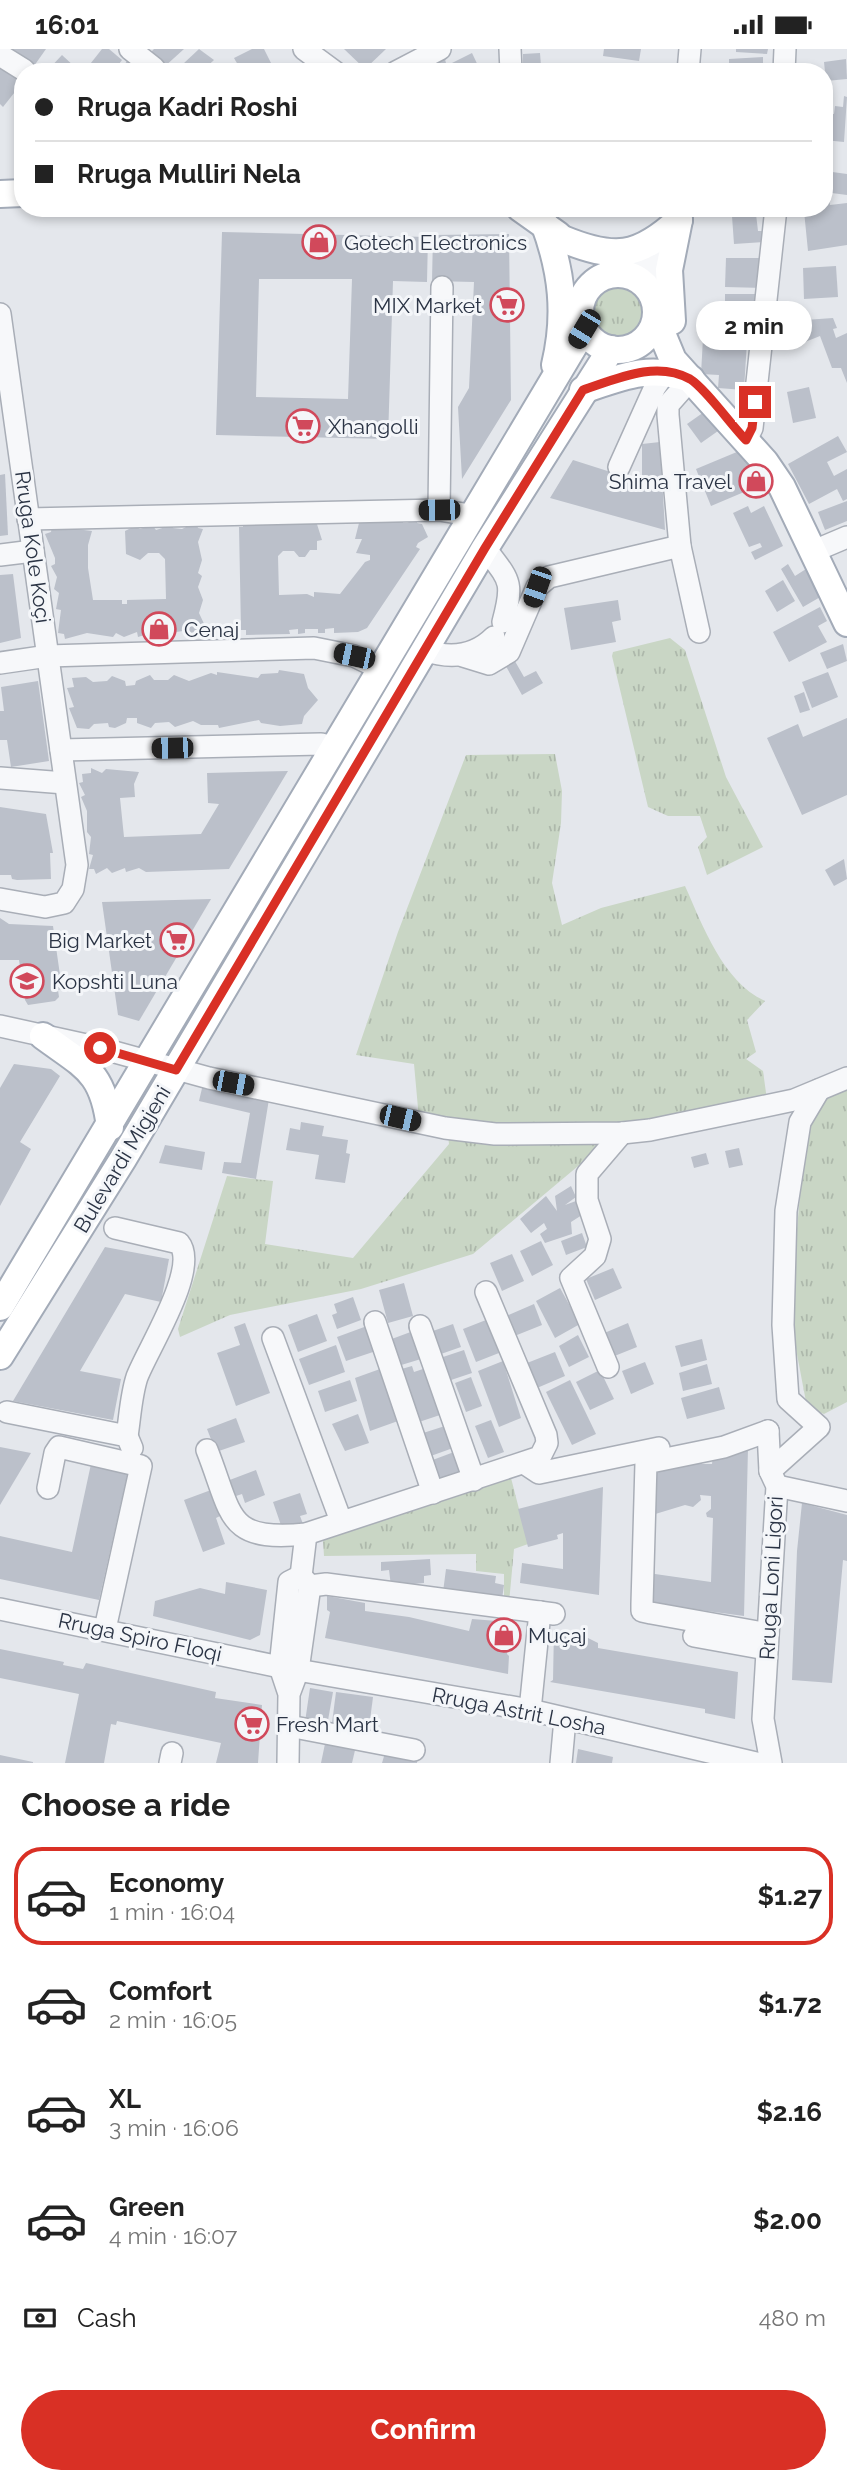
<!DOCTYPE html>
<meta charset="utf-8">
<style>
:root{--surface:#fff;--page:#f2f2f2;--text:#222;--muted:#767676;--line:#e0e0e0;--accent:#d93025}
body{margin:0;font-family:Raleway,sans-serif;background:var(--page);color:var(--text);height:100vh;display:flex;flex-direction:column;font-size:26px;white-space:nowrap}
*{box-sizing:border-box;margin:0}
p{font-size:23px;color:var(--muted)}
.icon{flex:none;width:38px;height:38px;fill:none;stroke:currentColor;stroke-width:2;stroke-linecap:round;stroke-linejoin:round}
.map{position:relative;height:1714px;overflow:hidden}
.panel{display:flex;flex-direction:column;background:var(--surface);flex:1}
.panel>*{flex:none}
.guide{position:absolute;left:14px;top:14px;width:819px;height:154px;border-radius:28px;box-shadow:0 4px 10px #0003;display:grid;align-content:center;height:154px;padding:0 21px;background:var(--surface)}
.end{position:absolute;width:32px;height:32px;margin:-16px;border:9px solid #d93025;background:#fff;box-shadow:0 0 0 4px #fff}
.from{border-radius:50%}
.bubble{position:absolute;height:49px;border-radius:24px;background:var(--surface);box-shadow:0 4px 10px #0003;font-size:23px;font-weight:700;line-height:49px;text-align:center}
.car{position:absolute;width:21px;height:42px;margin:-21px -10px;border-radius:9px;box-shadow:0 0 5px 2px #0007;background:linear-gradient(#222 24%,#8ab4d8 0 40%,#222 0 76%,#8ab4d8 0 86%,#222 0)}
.guide b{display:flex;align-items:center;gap:24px;height:66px;font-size:26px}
.guide b+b{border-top:2px solid var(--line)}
.guide i{width:18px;height:18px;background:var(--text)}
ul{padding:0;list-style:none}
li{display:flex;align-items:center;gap:21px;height:98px;margin:0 14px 10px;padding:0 7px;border:4px solid transparent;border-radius:28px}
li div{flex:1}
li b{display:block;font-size:26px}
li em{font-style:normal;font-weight:700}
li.on{border-color:var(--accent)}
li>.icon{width:63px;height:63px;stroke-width:1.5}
h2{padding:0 21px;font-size:32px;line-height:84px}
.pay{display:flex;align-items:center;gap:18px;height:77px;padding:0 21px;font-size:26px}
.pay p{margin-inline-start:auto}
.button{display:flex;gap:14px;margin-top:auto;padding:14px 21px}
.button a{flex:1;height:80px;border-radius:42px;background:var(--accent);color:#fff;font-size:28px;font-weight:700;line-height:80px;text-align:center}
.status{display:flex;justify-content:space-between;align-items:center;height:49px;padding:0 35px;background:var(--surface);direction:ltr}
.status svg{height:19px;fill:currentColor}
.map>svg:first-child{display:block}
</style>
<div class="status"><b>16:01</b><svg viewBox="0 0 49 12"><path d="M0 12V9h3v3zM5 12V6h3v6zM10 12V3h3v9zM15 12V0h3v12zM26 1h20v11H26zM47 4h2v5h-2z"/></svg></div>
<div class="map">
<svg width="847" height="1714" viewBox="0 0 847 1714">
<defs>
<pattern id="grass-tufts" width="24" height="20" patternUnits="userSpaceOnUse" patternTransform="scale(1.75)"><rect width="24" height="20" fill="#c9d6c5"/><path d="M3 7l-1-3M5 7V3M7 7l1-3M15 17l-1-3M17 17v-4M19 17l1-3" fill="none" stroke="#adb8ab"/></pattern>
</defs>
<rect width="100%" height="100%" fill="#e4e7ec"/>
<g fill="url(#grass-tufts)">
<circle cx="618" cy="263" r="28"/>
<path d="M670,589l15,12 41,127 37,70 -56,28 -9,-28 9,-10 -7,-21h-32l-20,-9 -36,-151 1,-4z"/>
<path d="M555,705l7,37 -1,32 -9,60 10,42 39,-17 84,-22c18,40 38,96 80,115l-18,19 9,32 -10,7 17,12 4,29 -160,29 -127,-1 -61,-9 -5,-55 -58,-9 42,-123 68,-177z"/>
<path d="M847,1040v313l-23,12 -17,-7 -11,-58 -5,-55 15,-164 13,-30z"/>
<path d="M448,1086l160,6 -135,113 -112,35 -131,26 -50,22 -2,-8 49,-153 46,5 -8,63 88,14 96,-114z"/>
<path d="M510,1425l18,70 -14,5 -5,54 -13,-7h8v-22l-28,-3v-17l-152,2 -1,-16 9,-12z"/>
</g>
<g fill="#bbc0ca" fill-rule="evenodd">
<path d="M11,0h35l-12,17z"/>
<path d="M102,0h7l13,11 -9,12h-20l-6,-4z"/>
<path d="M154,0h30l-21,19 -13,-15z"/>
<path d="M199,0l15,11 -13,12h-11l-7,-8z"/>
<path d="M252,0h12l9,18 -10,5h-21l-8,-14z"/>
<path d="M344,0h42l-21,20z"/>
<path d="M604,0h37l-2,12 -36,-5z"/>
<path d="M736,0h32l-1,5 -31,-2z"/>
<path d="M472,4l9,19h-30l-3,-7z"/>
<path d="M540,4l1,13 -18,1v-13z"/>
<path d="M62,6l14,13 -4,4h-26z"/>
<path d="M763,8v15h-34v-13z"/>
<path d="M445,10l3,13h-32l-2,-5z"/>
<path d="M846,10l1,20 -21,2 -2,-19z"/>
<path d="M127,12l15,11h-23z"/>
<path d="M0,17l22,17 -19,24 -3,-3z"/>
<path d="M844,47l3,1 -3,45 -20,-2v-27l10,1 1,-8 8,1z"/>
<path d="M825,122l22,3v21l-23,-3z"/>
<path d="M824,147h4l2,9 17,-2v42l-39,6 -4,-40 20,-3z"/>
<path d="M756,165l2,17h5l1,11 -30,2 -2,-28z"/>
<path d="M222,183l206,5 -1,45 -34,-1 -5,158 -172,-4zM259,230h93l-4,120 -92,-2z"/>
<path d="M509,185l2,166 -49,79 -4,-72 11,-19 5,-106 -42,-1 1,-46z"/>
<path d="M726,209h38v30l-39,-1z"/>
<path d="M836,217l2,31 -34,2 -1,-31z"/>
<path d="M725,245h33v33l-33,-1z"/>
<path d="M833,269l4,10 -4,1 3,9 11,-5v50l-6,-15h-9l-12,-32 -15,6h-23l-1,-17 10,-4z"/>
<path d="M703,289l44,3 -3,49 -26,-2 1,-13 -18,-1z"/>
<path d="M809,338l7,31 -23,5 -6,-31z"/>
<path d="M704,363l14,19 -17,12 -14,-19z"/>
<path d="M838,387l9,16 -20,10 7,14 13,-7v30l-4,2 -6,-12 -28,15 -21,-40z"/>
<path d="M660,393l5,88 -115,-32 23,-38 69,22v-38z"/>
<path d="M744,400l19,35 -52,22 -15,-37z"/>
<path d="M5,425l3,61 -8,1v-61z"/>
<path d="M847,452v20l-22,9 -7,-18z"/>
<path d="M748,457l3,7 13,-7 19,40 -28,14 -4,-8 11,-5 -2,-4 -11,4 -16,-34z"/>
<path d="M418,469l-1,5 5,1 6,13 -10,6 -2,4 4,2 -53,79 -9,4 -24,1v-5l-9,1v4h-7v-4h-13v4l-7,1v-5l-9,1 1,4 -44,1v-5h-5l-2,-103h4v-5l73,-1 6,19 -5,1v9h-7l-5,7h-6l-5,-6h-11l-5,5 1,39 28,-1 7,3v-5l26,2 25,-32 5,-2v-5l-14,-2 6,-14h-7l5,-20h43v4h4z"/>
<path d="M196,473l2,6 5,1 -5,13 4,18 -4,13 4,3 -4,11 5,13 -4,13 7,15 -7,3v6l-16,-6 -7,1 -2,4 -20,-4 -16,5 -1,-5 -13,5 -8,-4 -3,4 -26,-4 -22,6 -1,-5 -6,-1 3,-23 -5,-1 3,-16 -5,-4 3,-12 -6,-11 4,-2v-6l-10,-24 6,-2 1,-6 40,5 -4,14v23l5,32h29v4h5v-4l39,-1 -1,-40 -6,-6h-11l-8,7 -14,-6 -1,-23 10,-5 5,3 12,-4 4,5 16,-5 1,3 9,1z"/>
<path d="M788,515l7,12 11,-7 16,27 -19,11 -22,-38z"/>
<path d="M13,525l8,64 -21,5v-68z"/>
<path d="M783,531l12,21 -18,11 -12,-21z"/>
<path d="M618,551l3,20 -9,2 4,20 -45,8 -7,-42z"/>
<path d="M820,558l7,14 -9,5 9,16 -38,20 -16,-30z"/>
<path d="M843,595l4,17 -20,8 -7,-16z"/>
<path d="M512,607l12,21 12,-6 7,12 -21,12 -19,-34z"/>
<path d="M279,621l25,4 4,14 10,12 -14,16 -2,8 -22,2 -19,-3 -2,-3 -40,8 -1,-3h-17l-8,-4 -18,6 -6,-5 -14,1 -4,5 -14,-5v-5h-10l-1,5 -11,5 -6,-1 -1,-4 -14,1 -5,5 -12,-1 -8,-20 5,-1 -7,-19 7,-1 -2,-9 14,-1 7,5 14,-1 5,-5 13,5 1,5 9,-1 1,-4 14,-6 4,5h14l6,-5 15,6 22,-8 6,2v-3l41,6 3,-4 17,-1z"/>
<path d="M828,623l10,25 -26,11 -10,-26z"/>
<path d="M38,632l11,80 -38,6 -4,-27h-7v-29h4l-3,-24z"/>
<path d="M804,643l6,18 -10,3 -6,-17z"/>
<path d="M847,669v77l-45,20 -35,-77 31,-14 5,13z"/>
<path d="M91,719l11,5 4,-4 33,3 -5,12 1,13 -15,1 4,39 77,-3 18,-30 -11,-1 -1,-30 81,-2 -59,98 -83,3 -7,-4 -13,4 -1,-4 -13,5 -5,-5 -11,6 -2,-5h-5l4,-14 -4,-1 2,-17 -4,-5v-21l-6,-14 4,-2 -6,-12 4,-1 -1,-8 9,-1z"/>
<path d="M0,758l46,7 7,39h-3l1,26 -34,1 -5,-1 -1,-4h-11z"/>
<path d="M844,810l3,20 -13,7 -9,-16z"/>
<path d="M211,850l-72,122 -21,-6 -16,-113z"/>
<path d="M0,869l9,6 44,2 9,63 -4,1 1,7 -4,4 -27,4 -3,-5 -6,-40h-19z"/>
<path d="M14,1015l37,5 9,7 -40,66 11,7 -31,57v-118z"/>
<path d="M203,1035l66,15 -13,80 -34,-6 2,-11 17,1 9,-50 -51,-12z"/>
<path d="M301,1073l23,4 -2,10 26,4 -2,13 4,1 -5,29 -30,-4 4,-24 -33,-5 4,-22 10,2z"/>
<path d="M165,1096l40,7 -3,18 -43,-7z"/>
<path d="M739,1099l4,17 -14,3 -4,-17z"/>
<path d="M706,1104l3,11 -15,4 -3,-11z"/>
<path d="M571,1137l5,11 -11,8 11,-4 6,14 -11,7 1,12 -27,9 -5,-9 7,-5 -3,-6 -13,10 -11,-14 26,-23 11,15 -2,-15z"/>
<path d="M582,1184l5,14 -21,8 -5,-14z"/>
<path d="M541,1192l12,24 -21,11 -12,-25z"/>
<path d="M105,1198l64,12 -8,43 -36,-8 -45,77 41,8 -8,41 -100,-19z"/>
<path d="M512,1205l12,27 -22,10 -12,-28z"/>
<path d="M613,1219l9,20 -27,12 -9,-21z"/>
<path d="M404,1234l9,33 -25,7 -9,-33z"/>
<path d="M560,1239l20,36 -25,14 -19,-37z"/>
<path d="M353,1248l8,23 -24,9 -5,-14 5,-2 -3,-9z"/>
<path d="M534,1255l8,21 -30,12 -8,-20z"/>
<path d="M317,1265l10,27 -29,11 -10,-27z"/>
<path d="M486,1271l13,33 -23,9 -13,-33z"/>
<path d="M245,1274l25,70 -34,13 -19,-53 23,-8 -6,-18z"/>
<path d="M628,1274l9,24 -25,10 -10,-23z"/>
<path d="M453,1275l8,23 -23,8 -8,-23z"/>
<path d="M367,1277l9,25 -30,10 -9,-24z"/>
<path d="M416,1281l5,29 -23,7 -9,-26z"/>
<path d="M578,1286l11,22 -20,10 -10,-21z"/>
<path d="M702,1290l5,21 -26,7 -6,-21z"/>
<path d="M336,1296l9,27 -36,13 -10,-26z"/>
<path d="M464,1301l8,23 -24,8 -8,-23z"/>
<path d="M555,1303l10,24 -28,12 -10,-25z"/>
<path d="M503,1312l18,57 -22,9 -21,-56z"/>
<path d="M645,1313l9,22 -23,10 -9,-23z"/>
<path d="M707,1315l5,20 -29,7 -4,-18z"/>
<path d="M412,1317l2,6 12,-4 17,46 -27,9 -18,-53z"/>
<path d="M380,1320l18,52 -28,10 -15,-53z"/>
<path d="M600,1321l14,29 -24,11 -14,-28z"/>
<path d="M471,1328l11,29 -16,6 -11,-29z"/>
<path d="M350,1331l7,21 -32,11 -7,-21z"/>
<path d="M570,1331l26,54 -24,11 -26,-53z"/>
<path d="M719,1338l6,22 -38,10 -6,-21z"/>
<path d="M358,1365l11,29 -24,8 -13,-27z"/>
<path d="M236,1369l9,24 -29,10 -9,-23z"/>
<path d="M491,1371l13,32 -16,6 -13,-32z"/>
<path d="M445,1377l8,22 -25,9 -8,-23z"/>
<path d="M0,1398l31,6 -31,52z"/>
<path d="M748,1399l-4,168 -96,-13v-30l63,9 2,-64 -6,-1 -1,-4 5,-4v-13l-11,-1 1,5 -8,7 -8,-2 -33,10 1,-41 46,-14 3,4h10l1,-8 28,-3z"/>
<path d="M454,1403l9,24 -25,9 -8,-24z"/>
<path d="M91,1415l37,8 -29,128 -99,-21v-43l72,16z"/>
<path d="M256,1421l9,25 -20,8 -3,-9 -9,3 -6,-16z"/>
<path d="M603,1438l-4,108 -79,-12 2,-20 41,6v-36l-6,2 1,4 -30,8 -10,-38z"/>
<path d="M211,1441l9,26 -4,2 9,26 -22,8 -19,-52z"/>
<path d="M300,1444l7,21 -7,2 3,8 -20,7 -10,-29z"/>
<path d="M802,1454l45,12v46l-4,-1 -11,123 -40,-3 5,-129z"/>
<path d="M430,1510l1,16 -7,1v7l-33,3 -2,-16 -8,1v-9z"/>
<path d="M446,1520l50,7 -1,7 9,2 -2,14 -59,-7z"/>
<path d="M226,1533l41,8 -7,45 -10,5 -97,-24 2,-15 45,-13 25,6z"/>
<path d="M327,1547l38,7v8l44,6 60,14 3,-12 39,3 -4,32 2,2 -1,18 -183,-36 5,-26 -3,-2z"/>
<path d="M554,1580l34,9 10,5v5l140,24 -3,47 -30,-6v-4l-155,-27 3,-2z"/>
<path d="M0,1600l64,13 -1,3 20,4 3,-6 130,29 -1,6 47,7 -4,58h-42l5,-20 -104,-22 -1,4 -5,-1 -7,39h-39l14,-69 -79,-16z"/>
<path d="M310,1639l23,4 -6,34 -22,-4z"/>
<path d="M336,1643l37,5 -4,31 -37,-5z"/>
<path d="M326,1690l30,7 -4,17h-31z"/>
<path d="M578,1700l35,8 -1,6h-36z"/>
<path d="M385,1704l32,8v2h-35z"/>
<path d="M0,1706l33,7v1h-33z"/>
</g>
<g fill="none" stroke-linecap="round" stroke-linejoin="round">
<defs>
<g id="minor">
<path d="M130,0l24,19"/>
<path d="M304,0l31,23"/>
<path d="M510,0l1,23"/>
<path d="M0,6l24,15"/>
<path d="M396,23l44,-23"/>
<path d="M688,23l2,-23"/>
<path d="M784,23l1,-23"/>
<path d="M625,225l22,-8 17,-18"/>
<path d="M653,246l11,-46"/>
<path d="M0,265l77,551 -4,24 -9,14 -19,4 -45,-8"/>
<path d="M691,330l-23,26v10l12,131 19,86"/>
<path d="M746,391l6,-12 24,-220"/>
<path d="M619,418l36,-80 11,-16"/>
<path d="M439,461l3,-223"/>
<path d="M28,470l411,-9 31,5"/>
<path d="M485,499c25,33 29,33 18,74"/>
<path d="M814,502l33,-14"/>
<path d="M0,506l33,-4"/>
<path d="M424,601c26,9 50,7 70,-13"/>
<path d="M463,607l26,8 20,-12 28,-65 12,-10 131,-31"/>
<path d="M0,614l48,-7 266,-8 40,8 27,13"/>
<path d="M61,701l260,-6 12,3"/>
<path d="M0,729l65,5"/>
<path d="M0,977l100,22 109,30 236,50 50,6 127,-1 28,-3 144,-30 53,-22"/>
<path d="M115,1179l64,15c21,25 -32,107 -42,134 -6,18 -7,40 -10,59"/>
<path d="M375,1273l58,171"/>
<path d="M420,1277l54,154"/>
<path d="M273,1289l68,183"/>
<path d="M608,1318l-37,-89 24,-22 5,-17 -13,-39v-26l35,-41"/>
<path d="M7,1363l120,24 5,12"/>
<path d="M768,1382l-44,16 -78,16 -4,141v7l9,2 117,21"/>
<path d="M768,1382l2,40 7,15 -14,233 8,44"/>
<path d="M207,1401c26,66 18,92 99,84l234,-77 7,-14 -1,-8 -60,-143"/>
<path d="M524,1414l15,10 120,-25"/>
<path d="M770,1422l49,-44 -31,-28 -5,-74 3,-114 14,-89 19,-32"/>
<path d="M777,1437l70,15"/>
<path d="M48,1439l7,-35 4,-6 82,19 -36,163"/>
<path d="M301,1527l5,-42"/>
<path d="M310,1537l16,-2 228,30"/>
<path d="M0,1560l280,58 250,43 226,53"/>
<path d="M694,1587l73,13"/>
<path d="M530,1661l10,-98"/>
<path d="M289,1677l125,24"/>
<path d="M170,1714l2,-10"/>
<path d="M288,1714l1,-69 -9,-27 9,-85 12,-6 9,10 -12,84 -9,24"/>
<path d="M561,1714l4,-44"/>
</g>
<g id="major">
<path d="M0,145l23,-1"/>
<path d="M520,159l38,27"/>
<path d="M544,174c18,48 23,92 11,142"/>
<path d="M563,190c51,21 75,19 116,-19"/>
<circle cx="618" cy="263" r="38"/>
<path d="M656,270l17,41 92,102 17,25 65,136"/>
<path d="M672,272l-3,-51 10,-50"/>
<path d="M583,341c41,-14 65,-25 108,-11"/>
<path d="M43,987c42,31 60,35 67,91"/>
<path d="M0,1258l584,-978"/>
<path d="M0,1307l123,-197 362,-611 126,-199"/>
</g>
</defs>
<use href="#minor" stroke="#a9aeb7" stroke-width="24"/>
<use href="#major" stroke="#a3abb8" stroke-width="30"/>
<use href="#minor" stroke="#f7f8fa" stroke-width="21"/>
<use href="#major" stroke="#fff" stroke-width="26"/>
</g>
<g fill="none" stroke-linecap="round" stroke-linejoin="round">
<path stroke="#d93025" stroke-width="9" d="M100,999l76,22 309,-522 98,-158c33,-11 73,-30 107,-11 15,9 42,47 56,61l6,-12 3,-26"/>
</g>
<defs>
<symbol id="shop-ring" viewBox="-11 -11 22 22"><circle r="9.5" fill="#f4f6f9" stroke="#d1495b" stroke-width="1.5"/><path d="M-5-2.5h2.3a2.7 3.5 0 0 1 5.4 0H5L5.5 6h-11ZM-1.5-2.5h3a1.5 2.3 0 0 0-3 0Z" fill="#d1495b"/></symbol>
<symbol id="supermarket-ring" viewBox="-11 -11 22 22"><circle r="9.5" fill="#f4f6f9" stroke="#d1495b" stroke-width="1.5"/><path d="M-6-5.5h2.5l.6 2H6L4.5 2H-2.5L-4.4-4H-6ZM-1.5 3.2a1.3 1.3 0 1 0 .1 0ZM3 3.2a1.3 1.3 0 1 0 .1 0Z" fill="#d1495b"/></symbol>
<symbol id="school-ring" viewBox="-11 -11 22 22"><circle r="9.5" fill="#f4f6f9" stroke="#d1495b" stroke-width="1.5"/><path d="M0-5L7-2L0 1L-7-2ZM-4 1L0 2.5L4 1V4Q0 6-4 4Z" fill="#d1495b"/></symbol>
</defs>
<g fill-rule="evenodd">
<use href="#shop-ring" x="300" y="174" width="38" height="38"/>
<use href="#supermarket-ring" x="488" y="237" width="38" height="38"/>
<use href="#supermarket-ring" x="284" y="358" width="38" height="38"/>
<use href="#shop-ring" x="737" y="413" width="38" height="38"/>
<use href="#shop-ring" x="140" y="561" width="38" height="38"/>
<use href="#supermarket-ring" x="158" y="872" width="38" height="38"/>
<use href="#school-ring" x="8" y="913" width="38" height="38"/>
<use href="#shop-ring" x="485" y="1567" width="38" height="38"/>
<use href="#supermarket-ring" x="233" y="1656" width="38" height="38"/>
</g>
<g text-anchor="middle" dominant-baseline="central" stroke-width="6" stroke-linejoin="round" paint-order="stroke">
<g font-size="21" fill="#2b3445" stroke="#f4f6f9" text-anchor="start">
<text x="344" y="193">Gotech Electronics</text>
<text x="482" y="256" text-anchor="end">MIX Market</text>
<text x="328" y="377">Xhangolli</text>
<text x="732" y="432" text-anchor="end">Shima Travel</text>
<text x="184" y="580">Cenaj</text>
<text x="152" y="891" text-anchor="end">Big Market</text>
<text x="52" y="932">Kopshti Luna</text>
<text x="528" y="1586">Muçaj</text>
<text x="276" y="1675">Fresh Mart</text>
</g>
<g font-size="21" fill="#2b3445" stroke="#f4f6f9">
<text transform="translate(33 498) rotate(82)">Rruga Kole Koçi</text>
<text transform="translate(122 1110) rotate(-59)">Bulevardi Migjeni</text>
<text transform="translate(771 1529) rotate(-87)">Rruga Loni Ligori</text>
<text transform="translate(140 1588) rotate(12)">Rruga Spiro Floqi</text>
<text transform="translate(519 1662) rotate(11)">Rruga Astrit Losha</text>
</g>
</g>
</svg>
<i class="end from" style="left:100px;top:999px"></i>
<i class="end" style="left:755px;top:353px"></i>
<div class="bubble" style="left:696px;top:252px;width:116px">2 min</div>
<i class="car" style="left:584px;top:280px;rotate:211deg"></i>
<i class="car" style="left:439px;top:461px;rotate:269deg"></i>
<i class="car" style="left:537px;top:538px;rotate:199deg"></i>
<i class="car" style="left:354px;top:607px;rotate:282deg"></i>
<i class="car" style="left:172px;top:699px;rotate:269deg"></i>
<i class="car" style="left:233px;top:1034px;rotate:101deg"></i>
<i class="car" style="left:400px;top:1069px;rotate:103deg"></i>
<div class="guide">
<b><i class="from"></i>Rruga Kadri Roshi</b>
<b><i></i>Rruga Mulliri Nela</b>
</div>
</div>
<section class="panel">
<h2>Choose a ride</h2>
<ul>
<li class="on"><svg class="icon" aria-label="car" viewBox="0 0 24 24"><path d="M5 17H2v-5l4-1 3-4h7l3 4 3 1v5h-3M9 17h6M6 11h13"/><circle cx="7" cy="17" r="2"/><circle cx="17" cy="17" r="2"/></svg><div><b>Economy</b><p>1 min · 16:04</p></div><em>$1.27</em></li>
<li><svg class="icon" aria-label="car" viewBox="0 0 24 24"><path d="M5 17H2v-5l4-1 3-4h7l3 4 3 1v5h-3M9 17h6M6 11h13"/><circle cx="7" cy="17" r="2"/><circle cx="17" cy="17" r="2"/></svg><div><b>Comfort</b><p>2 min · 16:05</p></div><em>$1.72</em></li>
<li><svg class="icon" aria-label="car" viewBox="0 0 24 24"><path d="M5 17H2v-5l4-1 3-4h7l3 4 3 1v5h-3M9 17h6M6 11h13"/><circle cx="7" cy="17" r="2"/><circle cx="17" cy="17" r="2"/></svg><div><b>XL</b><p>3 min · 16:06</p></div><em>$2.16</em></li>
<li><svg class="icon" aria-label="car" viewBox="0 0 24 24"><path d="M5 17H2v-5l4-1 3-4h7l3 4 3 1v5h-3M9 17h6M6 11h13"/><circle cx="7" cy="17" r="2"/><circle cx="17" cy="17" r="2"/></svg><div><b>Green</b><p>4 min · 16:07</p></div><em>$2.00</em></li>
</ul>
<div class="pay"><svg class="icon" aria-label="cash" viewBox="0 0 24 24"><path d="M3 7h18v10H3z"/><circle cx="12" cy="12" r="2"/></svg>Cash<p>480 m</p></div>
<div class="button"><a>Confirm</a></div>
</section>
